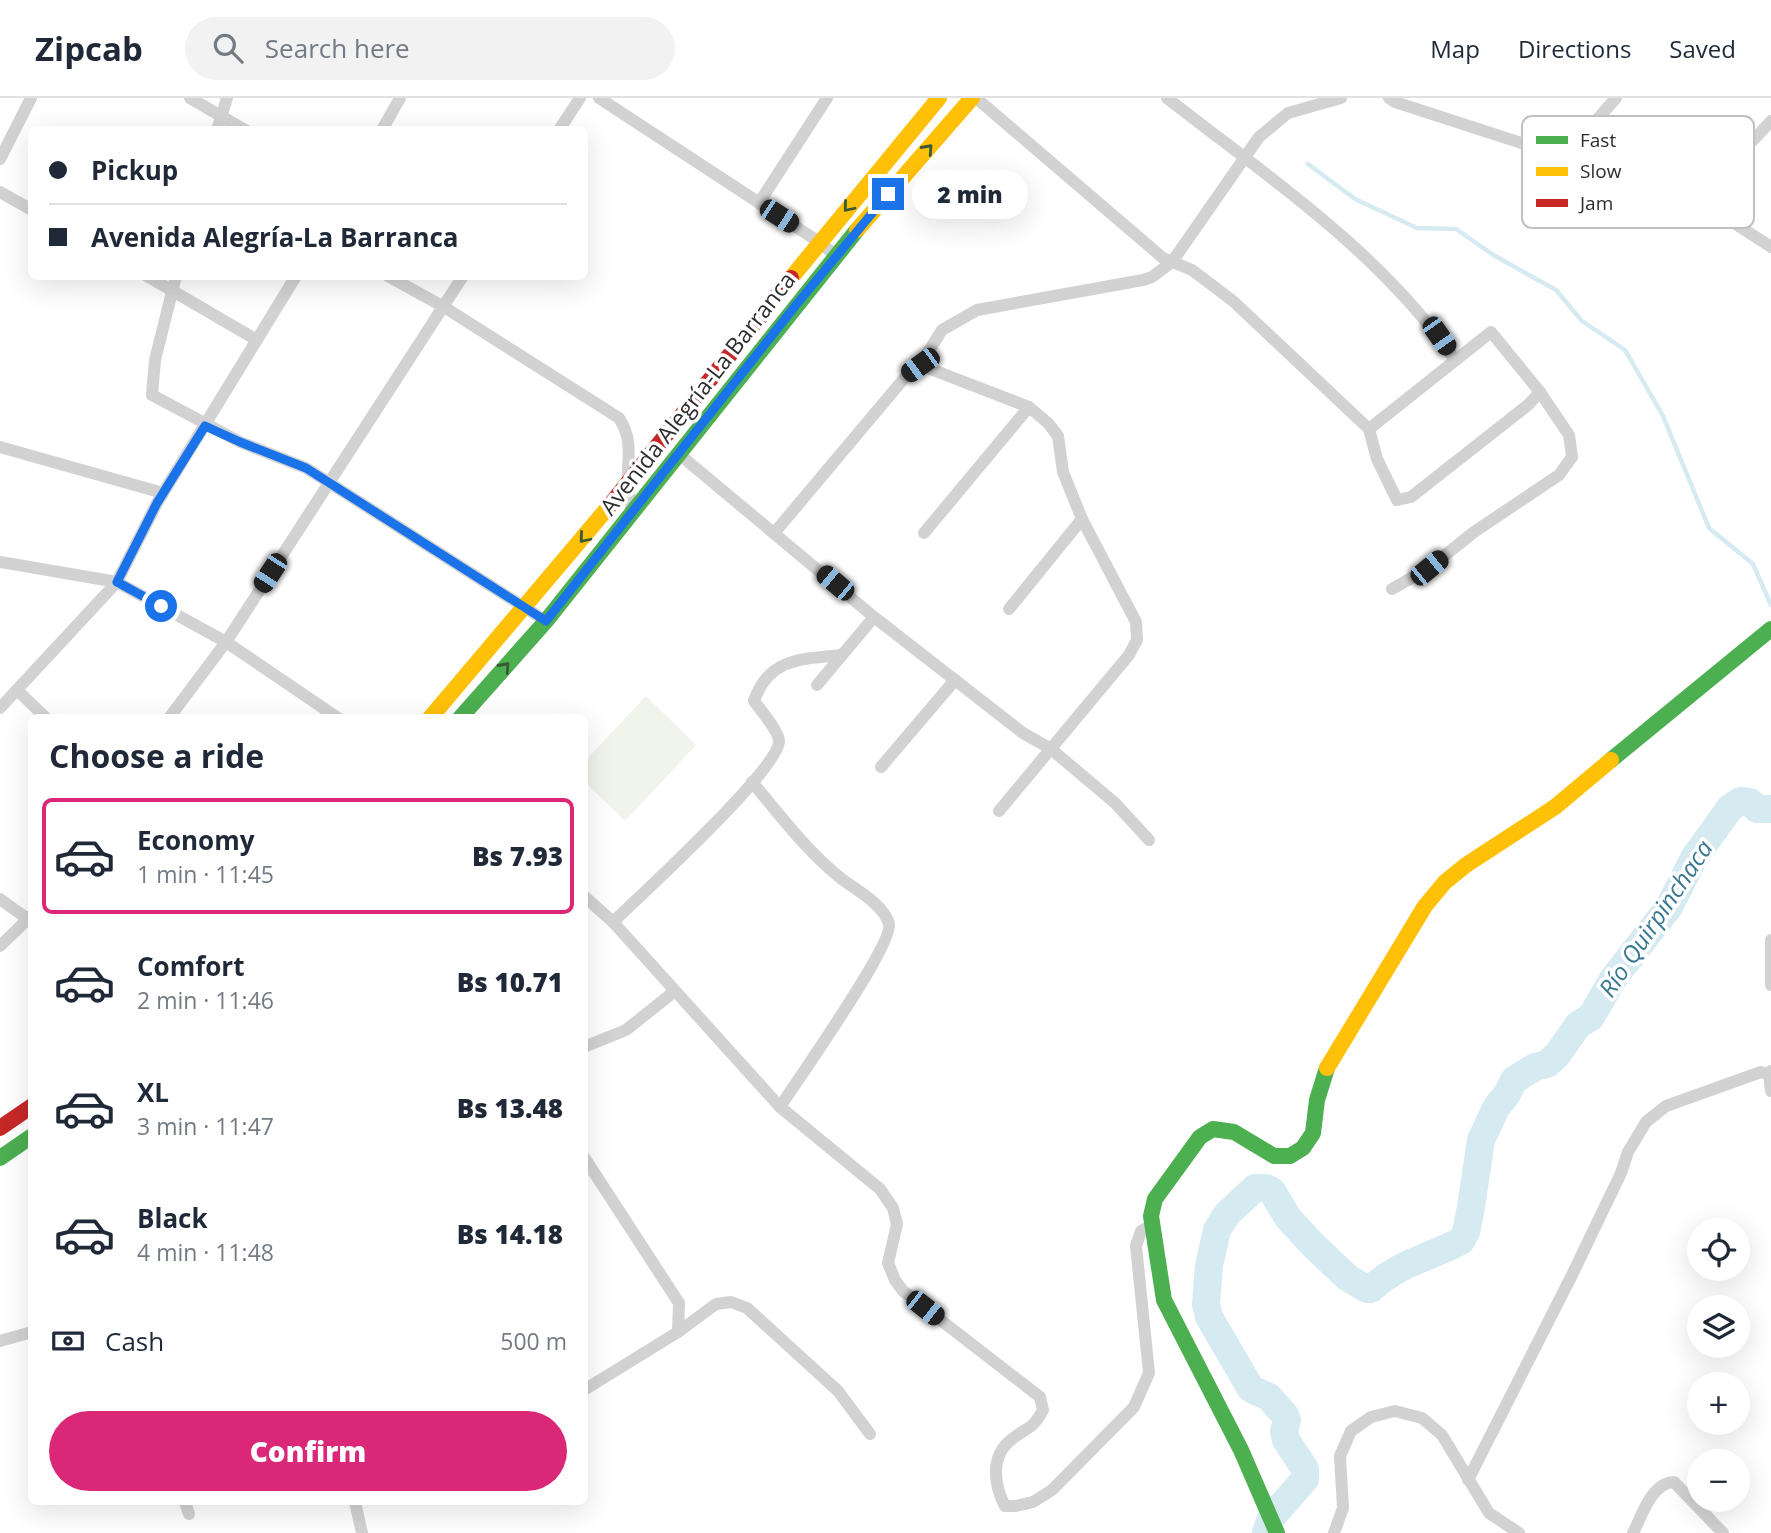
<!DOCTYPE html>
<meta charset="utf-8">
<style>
:root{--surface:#fff;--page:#f2f2f3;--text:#1f2937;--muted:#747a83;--line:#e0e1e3;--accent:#db2777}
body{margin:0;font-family:"Open Sans",sans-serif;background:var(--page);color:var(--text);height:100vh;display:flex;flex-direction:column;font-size:26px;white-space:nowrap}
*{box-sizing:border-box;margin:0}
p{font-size:23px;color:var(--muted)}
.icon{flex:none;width:38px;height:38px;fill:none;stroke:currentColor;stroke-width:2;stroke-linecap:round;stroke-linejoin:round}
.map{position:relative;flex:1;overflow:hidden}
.details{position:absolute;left:28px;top:616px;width:560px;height:791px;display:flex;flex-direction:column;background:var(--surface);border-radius:10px;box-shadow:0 7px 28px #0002}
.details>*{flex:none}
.hud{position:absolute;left:28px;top:28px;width:560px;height:154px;border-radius:10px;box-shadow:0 7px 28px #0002;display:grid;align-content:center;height:154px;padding:0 21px;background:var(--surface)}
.buttons{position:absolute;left:1687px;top:1120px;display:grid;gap:14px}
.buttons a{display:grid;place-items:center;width:63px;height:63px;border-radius:50%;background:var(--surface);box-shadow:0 7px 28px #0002;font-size:35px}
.end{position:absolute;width:32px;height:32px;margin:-16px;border:9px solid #1a73e8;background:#fff;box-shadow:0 0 0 4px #fff}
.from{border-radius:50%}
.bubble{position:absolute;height:49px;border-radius:24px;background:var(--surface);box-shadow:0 7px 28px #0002;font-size:23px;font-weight:800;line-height:49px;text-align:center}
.car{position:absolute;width:21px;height:42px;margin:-21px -10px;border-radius:9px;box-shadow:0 0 5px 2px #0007;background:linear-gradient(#222 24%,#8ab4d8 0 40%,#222 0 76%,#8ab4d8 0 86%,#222 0)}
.hud b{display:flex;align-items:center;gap:24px;height:66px;font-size:26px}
.hud b+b{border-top:2px solid var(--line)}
.hud i{width:18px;height:18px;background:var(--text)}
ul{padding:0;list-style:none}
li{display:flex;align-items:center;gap:21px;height:116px;margin:0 14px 10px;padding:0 7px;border:4px solid transparent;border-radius:10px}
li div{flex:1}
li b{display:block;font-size:26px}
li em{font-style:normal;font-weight:800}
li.active{border-color:var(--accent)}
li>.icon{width:63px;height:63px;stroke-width:1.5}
h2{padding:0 21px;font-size:32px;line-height:84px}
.pay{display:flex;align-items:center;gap:18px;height:77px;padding:0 21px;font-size:26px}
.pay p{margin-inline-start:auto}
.primary-button{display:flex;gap:14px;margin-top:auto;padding:14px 21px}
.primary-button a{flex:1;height:80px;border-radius:42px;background:var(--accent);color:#fff;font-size:28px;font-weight:800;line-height:80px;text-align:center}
header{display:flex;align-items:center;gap:42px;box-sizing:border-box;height:98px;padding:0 35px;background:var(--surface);border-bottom:2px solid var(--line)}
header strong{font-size:33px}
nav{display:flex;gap:38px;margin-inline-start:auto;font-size:24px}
.search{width:490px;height:63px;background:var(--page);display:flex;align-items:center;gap:18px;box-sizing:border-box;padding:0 24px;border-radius:38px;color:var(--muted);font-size:26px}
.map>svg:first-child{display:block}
</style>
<header>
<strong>Zipcab</strong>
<div class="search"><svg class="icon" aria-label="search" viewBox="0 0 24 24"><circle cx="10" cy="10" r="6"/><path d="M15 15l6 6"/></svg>Search here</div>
<nav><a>Map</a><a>Directions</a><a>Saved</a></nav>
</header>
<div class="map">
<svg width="1771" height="1435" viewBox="0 0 1771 1435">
<rect width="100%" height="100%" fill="#fff"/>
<path fill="#f1f4eb" d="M646,598l50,49 -71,76 -40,-39v-21z"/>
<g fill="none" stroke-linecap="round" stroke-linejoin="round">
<path stroke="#d6eaf2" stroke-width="4.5" d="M1308,66l47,35 62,29 39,1 39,27 61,34 26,31 43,29 38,66 46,112 44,36 18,41"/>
<path stroke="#d6eaf2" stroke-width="28" d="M1266,1435l5,-15 34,-39v-10l-19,-29 -2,-8 3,-12 -2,-5 -16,-18 -18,-8 -42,-72 -3,-13 3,-38 8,-36 10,-16 28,-26h11l6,3 16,27 27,29 33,31 19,11h4c26,-25 59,-32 90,-48l5,-9 5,-25 10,-67 15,-32 11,-14 7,-14 21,-13 12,-3 10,-9 21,-30 13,-8 22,-38 56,-72 25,-49 36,-50 10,-7 10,1 7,7h14"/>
<g stroke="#d2d2d2" stroke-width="12">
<path d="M190,0l55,32"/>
<path d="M599,0l220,144 17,14"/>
<path d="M976,0l187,160 29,12 41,31 136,128 8,30 20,41 14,-3 117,-92 12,-13 29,43 3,22 -13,18 -85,57 -45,36 -37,21"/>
<path d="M1167,0c102,80 214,154 288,262"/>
<path d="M1389,0l6,4 265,86 74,35 37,24"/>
<path d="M217,32l10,-32"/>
<path d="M382,32l18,-32"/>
<path d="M559,32l21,-32"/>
<path d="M1564,59l52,-59"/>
<path d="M0,61l31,-61"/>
<path d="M0,94l32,18"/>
<path d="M759,105l68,-105"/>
<path d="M1693,106l78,-83"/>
<path d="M147,178l110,64"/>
<path d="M176,178l-21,84 -3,35 88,47 66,26 240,153"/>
<path d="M388,178l56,31 175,111c15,24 8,40 9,66 1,9 3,19 4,28"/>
<path d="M920,267l22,-35 35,-20 166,-30 9,-3 20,-15 87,-125 29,-24 53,-15"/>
<path d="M1369,331l122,-97 49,60"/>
<path d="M0,349l163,46"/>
<path d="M679,356l195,163 149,116 28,16 64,54 34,37"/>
<path d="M775,434l132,-157 13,-10 109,42 19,16 10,13 5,36 19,47 54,103 1,18 -8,15 -130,156"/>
<path d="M924,435l105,-126"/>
<path d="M0,464l117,20 109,60 112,76"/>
<path d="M1009,511l73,-90"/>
<path d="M817,587l57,-68"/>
<path d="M17,592l29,28"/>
<path d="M0,610l117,-126 40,-79 139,-227"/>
<path d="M169,620l57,-76 237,-366"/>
<path d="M881,669l74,-87"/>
<path d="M752,684c29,34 56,71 91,98 15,11 41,25 46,44 5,20 -93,158 -109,183"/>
<path d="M584,798l29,26 167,185 100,82 13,19 4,16 -9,39 7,17 8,11 137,106 3,13c-12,22 -16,16 -32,30 -21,16 -17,45 -6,66h11l17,-4 19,-12 82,-83 15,-34 -13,-127 5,-15 11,-6"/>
<path d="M0,801l32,23"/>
<path d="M613,824c28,-27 163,-150 166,-180 1,-9 -19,-33 -25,-41 15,-44 49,-42 88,-46"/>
<path d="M1771,842v45"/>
<path d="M0,848l32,-31"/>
<path d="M584,949l42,-17 49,-39"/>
<path d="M1771,973l-2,2 2,18"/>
<path d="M584,1059l95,146 -1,29"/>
<path d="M0,1243l32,-9"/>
<path d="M584,1292l94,-58 38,-28 15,-2 16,6 91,83 32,43"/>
<path d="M1468,1382l105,-207 48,-100 7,-21 18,-30 20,-16 95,-34 10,3"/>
<path d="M185,1404l4,12"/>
<path d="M355,1404l7,31"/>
<path d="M1334,1435l9,-25 -3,-52 11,-25 20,-14 24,-6 27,7 20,17 47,78 30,20"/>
<path d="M1633,1435c9,-17 18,-50 41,-51l49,51"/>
</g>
<g stroke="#4caf50" stroke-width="16">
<path d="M460,620l86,-97 311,-391"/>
<path d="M1611,662l160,-131"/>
<path d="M0,1060l32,-22"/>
<path d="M1277,1435l-36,-83 -77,-150 -13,-84 4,-17 45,-62 13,-8 21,3 40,24h16l13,-8 10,-15 4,-33 10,-32"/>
</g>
<g stroke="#ffc107" stroke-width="16">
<path d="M857,132l115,-132"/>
<path d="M791,180l148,-180"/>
<path d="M430,620l181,-214"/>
<path d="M1327,970l98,-162 20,-24 21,-17 89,-58 56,-47"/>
</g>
<g stroke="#c62828" stroke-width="16">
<path d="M611,406l180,-226"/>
<path d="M0,1030l32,-22"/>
</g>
</g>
<defs><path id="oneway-chevron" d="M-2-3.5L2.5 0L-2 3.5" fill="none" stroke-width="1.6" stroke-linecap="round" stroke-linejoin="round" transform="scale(1.75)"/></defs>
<g stroke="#385a39">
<use href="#oneway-chevron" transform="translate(928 51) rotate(-48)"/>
<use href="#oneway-chevron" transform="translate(848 109) rotate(130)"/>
<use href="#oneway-chevron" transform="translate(584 440) rotate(130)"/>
<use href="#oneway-chevron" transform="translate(505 569) rotate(-48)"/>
</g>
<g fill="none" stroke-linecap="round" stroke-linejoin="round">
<path stroke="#1a73e8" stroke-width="9" d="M161,508l-44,-24 40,-79 48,-77 35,16 66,26 240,153 250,-316 92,-111"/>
</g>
<g text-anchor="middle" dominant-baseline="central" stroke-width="7" stroke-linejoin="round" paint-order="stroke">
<g font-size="23" fill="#2d2d2d" stroke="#fff">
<text transform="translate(697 295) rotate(-52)">Avenida Alegría-La Barranca</text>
</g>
<g font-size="24" font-style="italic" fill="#397891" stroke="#fff">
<text transform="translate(1655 820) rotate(-56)">Río Quirpinchaca</text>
</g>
</g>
<rect x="1522" y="18" width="232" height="112" rx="10" fill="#fff" stroke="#c0c0c0" stroke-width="2"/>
<rect x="1536" y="38" width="32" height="8" fill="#4caf50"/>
<rect x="1536" y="69" width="32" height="9" fill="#ffc107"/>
<rect x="1536" y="101" width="32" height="8" fill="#c62828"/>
<g font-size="19" fill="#2d2d2d">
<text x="1580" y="49">Fast</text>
<text x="1580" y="80">Slow</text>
<text x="1580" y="112">Jam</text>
</g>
</svg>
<div class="buttons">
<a><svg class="icon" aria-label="locate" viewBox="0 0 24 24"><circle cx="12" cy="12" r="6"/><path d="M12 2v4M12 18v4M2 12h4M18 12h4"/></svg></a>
<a><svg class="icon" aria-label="layers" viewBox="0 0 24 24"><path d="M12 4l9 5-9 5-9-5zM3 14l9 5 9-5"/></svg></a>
<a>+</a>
<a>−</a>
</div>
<i class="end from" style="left:161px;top:508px"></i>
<i class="end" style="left:888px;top:96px"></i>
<div class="bubble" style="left:912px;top:72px;width:116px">2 min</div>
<i class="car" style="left:779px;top:118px;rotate:123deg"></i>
<i class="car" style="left:1439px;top:238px;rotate:145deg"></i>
<i class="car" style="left:920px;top:267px;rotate:234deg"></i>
<i class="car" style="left:1429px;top:470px;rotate:51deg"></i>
<i class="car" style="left:270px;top:475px;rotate:213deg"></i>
<i class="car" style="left:835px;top:485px;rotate:310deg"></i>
<i class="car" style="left:925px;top:1210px;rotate:128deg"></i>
<div class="hud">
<b><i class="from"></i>Pickup</b>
<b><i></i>Avenida Alegría-La Barranca</b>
</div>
<section class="details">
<h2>Choose a ride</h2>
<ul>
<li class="active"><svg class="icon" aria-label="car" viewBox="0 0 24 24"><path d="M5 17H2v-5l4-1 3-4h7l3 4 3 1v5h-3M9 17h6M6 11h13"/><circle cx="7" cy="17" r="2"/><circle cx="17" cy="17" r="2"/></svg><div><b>Economy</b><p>1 min · 11:45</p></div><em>Bs 7.93</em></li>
<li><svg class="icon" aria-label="car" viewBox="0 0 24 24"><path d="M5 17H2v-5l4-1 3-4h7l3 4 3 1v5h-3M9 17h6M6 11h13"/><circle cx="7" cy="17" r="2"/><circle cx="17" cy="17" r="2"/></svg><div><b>Comfort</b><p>2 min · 11:46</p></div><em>Bs 10.71</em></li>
<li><svg class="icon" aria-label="car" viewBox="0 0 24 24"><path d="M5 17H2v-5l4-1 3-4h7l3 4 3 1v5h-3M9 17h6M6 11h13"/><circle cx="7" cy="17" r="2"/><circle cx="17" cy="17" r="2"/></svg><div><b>XL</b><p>3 min · 11:47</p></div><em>Bs 13.48</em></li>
<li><svg class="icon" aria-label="car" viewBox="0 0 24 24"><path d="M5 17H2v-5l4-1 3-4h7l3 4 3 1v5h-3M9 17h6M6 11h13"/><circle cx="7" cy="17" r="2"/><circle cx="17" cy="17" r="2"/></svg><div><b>Black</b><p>4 min · 11:48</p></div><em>Bs 14.18</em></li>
</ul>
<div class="pay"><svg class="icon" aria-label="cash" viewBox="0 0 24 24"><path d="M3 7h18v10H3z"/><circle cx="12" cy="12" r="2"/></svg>Cash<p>500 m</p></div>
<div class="primary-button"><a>Confirm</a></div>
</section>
</div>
